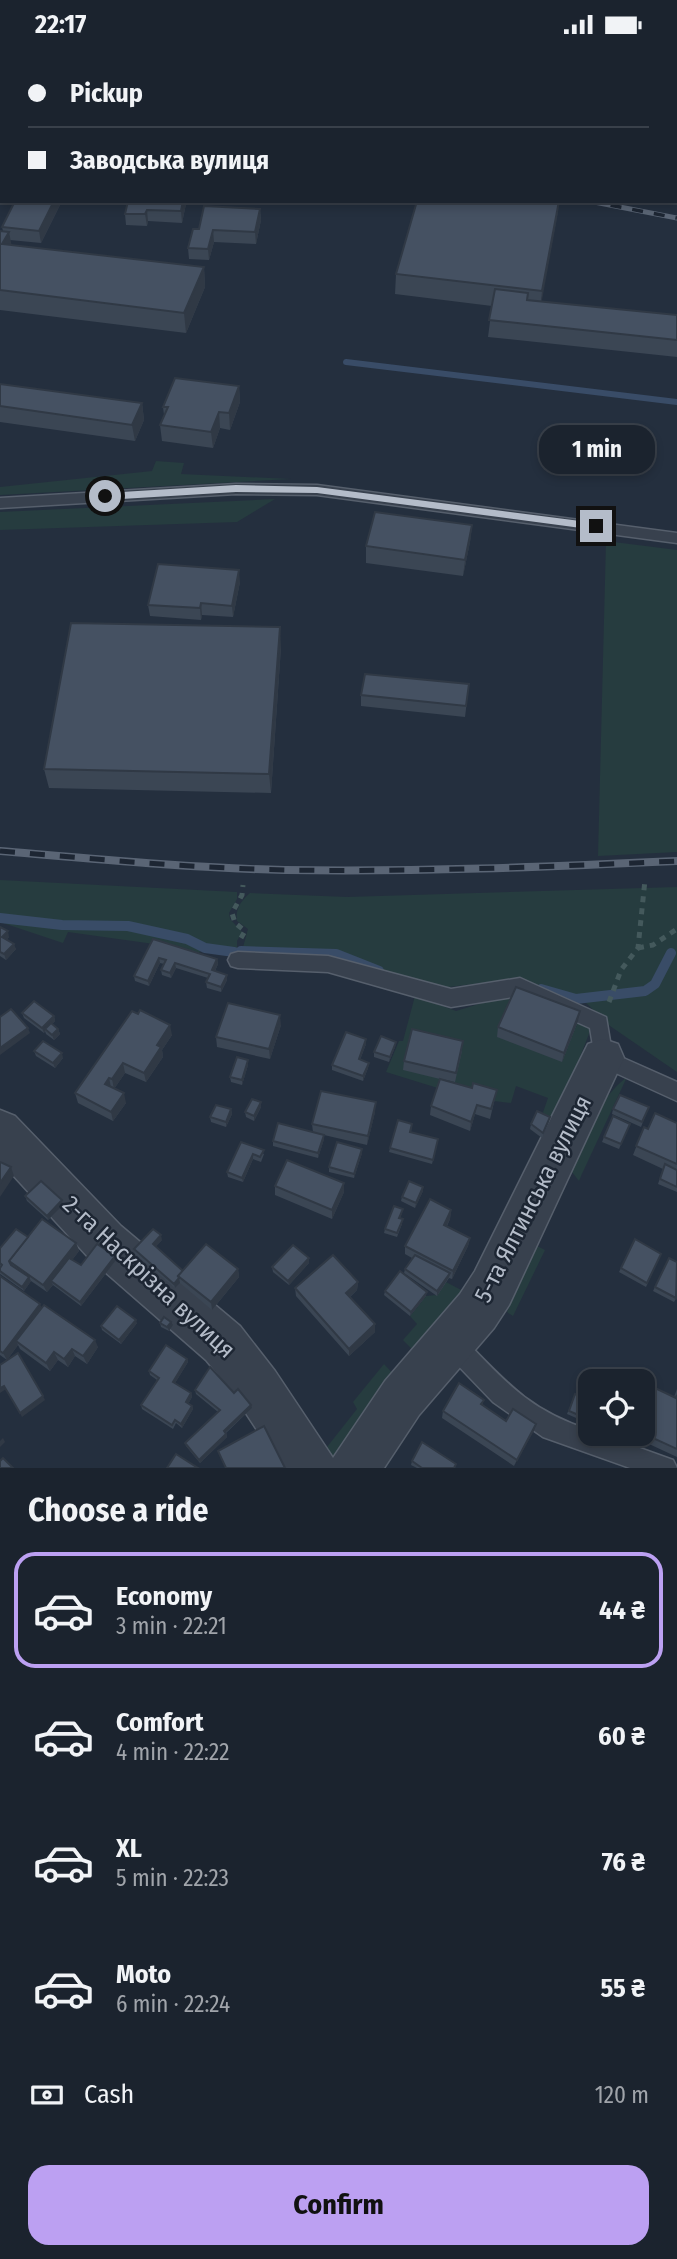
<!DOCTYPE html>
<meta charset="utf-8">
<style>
:root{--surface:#1b232e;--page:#242b36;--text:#f1f3f6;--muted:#a0a4aa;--line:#39404a;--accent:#bca0f2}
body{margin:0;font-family:"Fira Sans Condensed",sans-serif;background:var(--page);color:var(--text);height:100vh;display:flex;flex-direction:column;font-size:26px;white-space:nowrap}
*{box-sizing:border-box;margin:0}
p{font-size:23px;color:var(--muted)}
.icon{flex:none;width:38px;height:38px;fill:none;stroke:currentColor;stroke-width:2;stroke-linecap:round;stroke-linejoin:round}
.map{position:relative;height:1419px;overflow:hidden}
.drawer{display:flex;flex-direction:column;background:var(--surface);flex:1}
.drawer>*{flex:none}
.top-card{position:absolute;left:0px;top:0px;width:677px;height:154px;box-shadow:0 4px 10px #0003,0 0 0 2px var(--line);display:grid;align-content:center;height:154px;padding:0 28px;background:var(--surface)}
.controls{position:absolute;left:578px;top:1320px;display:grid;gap:14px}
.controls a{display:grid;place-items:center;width:77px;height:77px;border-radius:14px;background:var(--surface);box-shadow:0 4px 10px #0003,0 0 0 2px var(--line);font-size:35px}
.end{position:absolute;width:32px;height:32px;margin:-16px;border:9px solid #b4bcc9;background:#111;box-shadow:0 0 0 4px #111}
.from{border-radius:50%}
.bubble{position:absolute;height:49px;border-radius:21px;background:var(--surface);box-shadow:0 4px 10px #0003,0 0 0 2px var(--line);font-size:23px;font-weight:700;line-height:49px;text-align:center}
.top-card b{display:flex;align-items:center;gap:24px;height:66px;font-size:26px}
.top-card b+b{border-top:2px solid var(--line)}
.top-card i{width:18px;height:18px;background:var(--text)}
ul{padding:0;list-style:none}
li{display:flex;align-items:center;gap:21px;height:116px;margin:0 14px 10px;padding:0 14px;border:4px solid transparent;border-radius:21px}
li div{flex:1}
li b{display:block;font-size:26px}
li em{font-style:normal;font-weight:700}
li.on{border-color:var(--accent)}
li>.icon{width:63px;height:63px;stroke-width:1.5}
h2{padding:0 28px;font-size:32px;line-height:84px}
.pay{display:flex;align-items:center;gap:18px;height:77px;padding:0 28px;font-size:26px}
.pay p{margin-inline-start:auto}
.action{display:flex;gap:14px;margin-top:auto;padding:14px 28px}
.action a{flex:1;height:80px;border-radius:21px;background:var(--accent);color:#111;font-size:28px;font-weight:700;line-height:80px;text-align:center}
.status{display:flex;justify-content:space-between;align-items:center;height:49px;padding:0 35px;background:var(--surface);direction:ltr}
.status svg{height:19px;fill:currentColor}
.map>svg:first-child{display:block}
</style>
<div class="status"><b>22:17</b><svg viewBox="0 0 49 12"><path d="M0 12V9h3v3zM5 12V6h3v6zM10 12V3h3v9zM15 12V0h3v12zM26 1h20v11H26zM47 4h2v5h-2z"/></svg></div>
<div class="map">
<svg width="677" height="1419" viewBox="0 0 677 1419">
<rect width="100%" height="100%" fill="#242f3e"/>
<g fill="#263c3f">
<path d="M156,412l28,2 -3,11 110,5 -291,16v-8l152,-16z"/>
<path d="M275,450l-38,23 -237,8v-18z"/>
<path d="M606,492l71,9v302l-79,4z"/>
<path d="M0,831l237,12v7l-8,14 1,6 12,13 -5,9v11l-34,-3 -9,8 -40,-13 -86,-12 -5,11 -63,-21z"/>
<path d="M677,838v185l-67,-46 -28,-27 -36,-13 -39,-6 -83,10 -88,-34 -94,-5 6,-22 -11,-8c-2,-12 4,-20 13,-28l97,4z"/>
<path d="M515,944l77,33 -19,49 -24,47 -8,-4 7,-20 -32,-12 -5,17 -41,-5 -84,-26 13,-31h4l12,-45 41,15z"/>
<path d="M627,1028l-46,99 -2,5 -11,-14c15,-32 31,-68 59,-90z"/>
<path d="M533,1195l12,6 -32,66 -6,-4 7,-16 1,-12z"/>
<path d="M446,1233l15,8h9l-54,63 -13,-13 14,-16 -7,-8 16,-20 11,-1z"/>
<path d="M384,1315l12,13 -50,71 -15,11 -70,-85 66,73 30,-38 -4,-7z"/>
</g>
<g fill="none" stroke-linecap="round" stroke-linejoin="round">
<path stroke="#394c67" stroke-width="6" d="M346,313l331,40"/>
<g stroke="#394c67" stroke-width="10">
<path d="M0,869l62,7 66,1 59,13 18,9 29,4"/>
<path d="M241,902l95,3 43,17"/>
<path d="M541,940l35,10 69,-8 10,-7 16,-31"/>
</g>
<defs>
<g id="lane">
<path d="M236,435l81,1 360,48v10l-360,-48 -81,-1 -236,14v-10z"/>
<path d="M238,903l90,4 123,33 69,-11 86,39 6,36 65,29v19l-81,-37 -6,-36 -71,-32 -68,11 -123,-35 -90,-4 -7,-2 -3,-6 3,-6z"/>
<path d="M453,1284l8,3c44,45 67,74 129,94v3h8l75,27 4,8h-47l-87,-31 -50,-35 -48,-50 -3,-8 3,-8z"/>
</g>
<path id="street" d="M603,990l15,5 6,14 -115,247 -15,23 -75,87 -35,53h-102l-52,-79 -24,-29 -117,-102 -89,-97v-51l15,6 106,110 119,100 35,45 58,87 52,-77 75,-87 15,-23 113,-227z"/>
</defs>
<use href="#lane" stroke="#565f6c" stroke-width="3"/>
<use href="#street" stroke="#565f6c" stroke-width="3"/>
<g stroke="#44595c" stroke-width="5" stroke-dasharray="6 6" stroke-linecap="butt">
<path d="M241,889l4,-7 -10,-8 -3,-10 10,-18 1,-10"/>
<path d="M638,899l15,-3 24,-16"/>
<path d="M609,953l12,-32 17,-22 7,-68"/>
</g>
<use href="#lane" fill="#38414e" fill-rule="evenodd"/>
<use href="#street" fill="#38414e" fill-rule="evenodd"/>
<defs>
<g id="rail-far1">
<path d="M27,0l8,2"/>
<path d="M66,0l9,2"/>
<path d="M111,0l8,2"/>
<path d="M146,0l9,2"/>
<path d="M589,152l88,17"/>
</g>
<path id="rail" d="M0,802c95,8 190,17 285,19 131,2 261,-3 392,-9"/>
</defs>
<use href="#rail-far1" stroke="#5a6575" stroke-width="5"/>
<use href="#rail" stroke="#5a6575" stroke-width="8"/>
<use href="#rail-far1" stroke="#1d2633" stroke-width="3.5" stroke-dasharray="11" stroke-linecap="butt"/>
<use href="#rail" stroke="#1d2633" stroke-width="5" stroke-dasharray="15" stroke-linecap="butt"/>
</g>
<g fill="#3b4654">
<path d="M262,0h415v68h-1v-66h-406z"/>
<path d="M15,152h47l-21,42 -31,-3 1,5 193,22 1,20 -19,46 -186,-23v-79h3l-1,-4z"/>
<path d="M128,152h58v3l-4,19 -34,-2 -1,5 -21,-1 -1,-11z"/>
<path d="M559,152l-18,101 136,13v42l-189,-20 4,-31 -97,-12 1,-20z"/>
<path d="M260,160l1,11 -5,24 -42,-2 -5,18 -20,-1 -1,-11 11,-19z"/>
<path d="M0,335l142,19 2,17 -9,21 -135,-19z"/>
<path d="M239,337l1,16 -10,28 -10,-2 -7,20 -51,-7 -2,-16 4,-10 -1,-8z"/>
<path d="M472,476l-2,17 -7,34 -97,-13v-17z"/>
<path d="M240,533l-7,35 -31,-2 -1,5 -51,-4 -2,-11z"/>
<path d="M281,598l-10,146 -222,-5 -5,-19z"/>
<path d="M469,635l-4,33 -104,-11v-11z"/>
<path d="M0,878l9,10 -2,2 9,10 -10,11 -6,-4z"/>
<path d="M153,890l64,20 1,5 -3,7 12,4v5l-6,12 -14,-4 -1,-6 2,-4 -32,-10 -5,10 -9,-3 -1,-5 3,-6 -4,-1 -11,23 -14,-5 -1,-5z"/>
<path d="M132,962l40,24 -10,15 1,7 -17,25 -21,-9 -11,16 12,14 -13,18 -35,-18 -3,-10z"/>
<path d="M580,962l-2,10 -16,41 -65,-25 1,-10z"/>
<path d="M22,964l32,3 1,5 -3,3 6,5 2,5 -6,6 -8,-6 -1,-3 -1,2 -20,-15z"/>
<path d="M281,976l-11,34 -53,-12 -1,-10z"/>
<path d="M396,993l-1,5 -6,15 -15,-5v-5z"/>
<path d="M366,995l-6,16 9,3 -1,5 -5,13 -31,-11v-5z"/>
<path d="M34,1002l29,7 -8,10 -19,-12z"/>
<path d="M462,1002l-7,31 -13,-3 30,9 25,2 -7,29 -15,-5 -5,17 -40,-16 1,-9 9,-27 -37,-9 1,-9z"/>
<path d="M248,1011v5l-6,20 -11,-3 -1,-5z"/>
<path d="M261,1053v5l-7,14 -8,-4 -1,-5z"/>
<path d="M649,1058l-8,20 -29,-13 1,-5z"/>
<path d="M231,1060l1,5 -6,13 -15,-5 -1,-5z"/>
<path d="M375,1063l-8,33 -43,-10v4l-6,19 -45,-12v-5l40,-9 -1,-8z"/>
<path d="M549,1073l-7,16 -12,-9 1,-5z"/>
<path d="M677,1074v69l-19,-8 5,-15 -30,-14 11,-28 4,2z"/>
<path d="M412,1075l-1,8 26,12 -5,20 -43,-12 1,-4z"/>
<path d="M630,1075l-11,25 -17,-7 2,-5z"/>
<path d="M241,1093l23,12 -3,8 -8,-3 -10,23 -15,-5 -1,-5z"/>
<path d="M362,1104l-8,25 -25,-6v-5z"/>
<path d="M344,1134v9l-12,27 -57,-24v-9z"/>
<path d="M423,1138v4l-8,17 -14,-7 1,-4z"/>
<path d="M25,1147l38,9 -15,15 -21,-19z"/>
<path d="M403,1160l-3,10 2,5 -5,13 -13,-4 1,-4z"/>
<path d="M451,1161l-1,9 -3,7 23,12 -2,8 -16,33 -3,-1 -12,18 -33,-23 1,-4 7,-11 -7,-4v-8z"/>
<path d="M28,1188l48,6 3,8 -7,9 9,5 34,-9 1,4 -35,46 -28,-21 -6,7 -16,-11 -7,10 -24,-17v-26z"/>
<path d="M635,1190l26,15 -15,33 -27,-15z"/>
<path d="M162,1191l-7,7 28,24 55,-2 1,8 -27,33 -32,-27 -5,5 -40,-34 -1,-5z"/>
<path d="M309,1209v5l-20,22 -16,-13 -1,-5z"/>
<path d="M669,1209l8,39 -3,5 -21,-11z"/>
<path d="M0,1227l42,32 56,39 -11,17 -12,-8 -7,11 -10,-7 -8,11 -30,-22 -2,-4 -11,15 -7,-5z"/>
<path d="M358,1233l-1,8 -7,7 25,27v8l-26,24 -53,-60 -1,-8z"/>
<path d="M385,1242l41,5 -16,20 -26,-21z"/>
<path d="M137,1274l-16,21 -19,-14 -1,-4z"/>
<path d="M160,1274l13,2 -4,6 -8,-4z"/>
<path d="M187,1310l1,3 -13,21 16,10 1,4 -4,7 4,2 1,3 -11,19 -6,-5 -3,6 -31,-20 -1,-4 16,-25 -7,-5 -1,-4z"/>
<path d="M653,1338l21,10 3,-8v68l-43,-20 2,-4h6v-19l7,-20z"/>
<path d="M195,1341l39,3 18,15 -26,25 1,4 -27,26 -14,-17 -1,-3 33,-31 -22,-18z"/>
<path d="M575,1345l13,5 2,-3v28l-23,-10z"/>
<path d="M484,1351l-2,5 24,16 30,3 -22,42 -72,-48 1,-7z"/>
<path d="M412,1412l44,3 -1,4h-38l-6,-3z"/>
</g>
<g fill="#303945">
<path d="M54,152h8l-21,42 -2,-12z"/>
<path d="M183,152h3v3l-4,19 -1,-12z"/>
<path d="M559,152l-1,12 -18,98 2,-20z"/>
<path d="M260,160l1,11 -5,24 -1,-12z"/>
<path d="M147,161l1,11 -1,5 -2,-12z"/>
<path d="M213,181l1,12 -5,18 -1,-11z"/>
<path d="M9,183l4,20 -11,-8z"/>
<path d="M204,218l1,20 -19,46 -2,-20z"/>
<path d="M239,337l1,16 -10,28 -1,-17z"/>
<path d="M142,354l2,17 -9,21 -3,-16z"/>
<path d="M219,363l1,16 -7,20 -2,-16z"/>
<path d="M472,476l-2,17 -7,34 2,-16z"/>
<path d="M239,521l1,12 -7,35 -1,-11z"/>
<path d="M201,554l1,12 -1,5 -1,-12z"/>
<path d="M280,578l1,20 -10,146 -2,-19z"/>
<path d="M8,882l1,6 -5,5 -2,-5z"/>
<path d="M14,895l2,5 -10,11 -2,-6z"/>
<path d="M159,909l1,5 -11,23 -1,-5z"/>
<path d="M217,910l1,5 -5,11 -1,-5z"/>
<path d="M175,914l1,5 -5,10 -1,-5z"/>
<path d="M227,926v5l-6,12v-5z"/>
<path d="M580,962l-2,10 -16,41 2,-9z"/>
<path d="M280,966l1,10 -11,34 -1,-10z"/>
<path d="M54,967l1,5 -9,9 -1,-1v2l-1,2 -2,-5z"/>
<path d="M170,976l2,10 -10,15 1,7 -17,25 -2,-9 13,-28z"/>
<path d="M28,979l2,5 -30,22v-7z"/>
<path d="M58,980l2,5 -6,6 -2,-5z"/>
<path d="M366,990v5l-8,20 1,-5z"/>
<path d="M396,993l-1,5 -6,15 1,-5z"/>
<path d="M62,1004l1,5 -8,10 -2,-5z"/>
<path d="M248,1011v5l-6,20v-5z"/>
<path d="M123,1014l2,10 -11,16 -2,-10z"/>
<path d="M369,1014l-1,5 -5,13v-5z"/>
<path d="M109,1029l2,9 -6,-3z"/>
<path d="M124,1044l2,10 -13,18 -2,-9z"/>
<path d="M261,1053v5l-7,14v-5z"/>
<path d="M376,1053l-1,10 -8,33 1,-9z"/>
<path d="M477,1056l-2,9 -5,17 1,-9z"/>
<path d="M231,1060l1,5 -6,13v-5z"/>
<path d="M324,1086v4l-6,19v-5z"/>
<path d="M362,1100v4l-8,25v-4z"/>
<path d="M253,1105v5l-10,23 -1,-4z"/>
<path d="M11,1118l3,9 -14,21v-14z"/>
<path d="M344,1134v9l-12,27v-9z"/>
<path d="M423,1138v4l-8,17 1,-5z"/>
<path d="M62,1151l1,5 -15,15 -1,-4z"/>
<path d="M451,1161l-1,9 -7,14 1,-8z"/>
<path d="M161,1186l1,5 -8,9 -1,-5z"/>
<path d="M470,1189l-2,8 -16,33 1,-8z"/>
<path d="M76,1194l3,8 -25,32 -3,-2 2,4 -6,7 -4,-7z"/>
<path d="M115,1207l1,4 -35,46 -1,-4z"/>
<path d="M309,1209v5l-20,22 -1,-4z"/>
<path d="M238,1220l1,8 -27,33 -1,-8z"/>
<path d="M450,1224l-1,4 -12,19v-5z"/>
<path d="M29,1228l2,4 -7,10 -2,-4z"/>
<path d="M179,1229l1,5 -5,5 -1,-4z"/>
<path d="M358,1233l-1,8 -11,10v-7z"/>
<path d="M427,1243l-1,4 -16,20 1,-4z"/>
<path d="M40,1255l4,8 -28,29 2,4 -11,15 -4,-7z"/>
<path d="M136,1271l1,3 -16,21 -2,-4z"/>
<path d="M171,1273l2,3 -4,6 -2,-4z"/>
<path d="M375,1275v8l-26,24v-7z"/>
<path d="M95,1291l3,7 -11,17 -4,-8z"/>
<path d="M72,1300l3,7 -7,11 -4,-8z"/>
<path d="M54,1303l4,8 -8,11 -4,-8z"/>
<path d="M187,1310l1,3 -14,23 -1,-3z"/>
<path d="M4,1337l2,3 -6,4v-5z"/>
<path d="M191,1344l1,4 -5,9 -1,-4z"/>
<path d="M43,1347l2,4 -23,17 -2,-4z"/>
<path d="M251,1356l1,3 -28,26v-3z"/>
<path d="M192,1357l1,3 -11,19 -1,-4z"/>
<path d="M536,1375l-2,7 -20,35 3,-6z"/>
<path d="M226,1385l1,3 -27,26 -1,-3z"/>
<path d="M3,1389l2,4 -5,5v-6z"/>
</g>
<g fill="#455162" stroke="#303945" stroke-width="2">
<path d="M355,0h322v48l-1,-1v-45h-312z"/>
<path d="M15,152h39l-15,30 -37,-4z"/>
<path d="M128,152h55l-2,10 -34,-1 -2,4h-20z"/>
<path d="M417,152h142l-17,90 -146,-17z"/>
<path d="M204,157l56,3 -5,23 -42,-2 -5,19 -20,-1 5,-19h6z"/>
<path d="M0,182l9,1 -7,12 202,23 -20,46 -184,-23z"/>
<path d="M495,240l33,4 -1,7 150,15v25l-188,-20z"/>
<path d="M175,329l64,8 -10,27 -10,-1 -8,20 -51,-7 8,-18h-5z"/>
<path d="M0,335l142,19 -10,22 -132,-19z"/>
<path d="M375,463l97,13 -7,35 -99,-14z"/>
<path d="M158,515l81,6 -7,36 -31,-3 -1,5 -52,-3z"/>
<path d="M71,574l209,4 -11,147 -225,-5z"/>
<path d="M365,625l104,10 -3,22 -105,-11z"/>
<path d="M0,878l8,4 -6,6 12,7 -10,10 -4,-2z"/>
<path d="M153,890l64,20 -5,11 15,5 -6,12 -15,-5 4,-8 -35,-11 -5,10 -9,-3 5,-10 -7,-2 -11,23 -14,-5z"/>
<path d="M516,938l64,24 -16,42 -66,-26z"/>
<path d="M34,952l20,15 -12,12 -20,-15z"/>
<path d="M228,954l52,12 -11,34 -53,-12z"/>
<path d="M11,960l17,19 -28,20v-31z"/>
<path d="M140,961l30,15 -13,20 4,2 -17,26 -21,-10 -11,16 -3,-1 -4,6 19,9 -13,19 -36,-19 57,-82 6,3z"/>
<path d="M51,974l7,6 -6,6 -7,-6z"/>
<path d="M412,980l51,12 -7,32 -52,-12z"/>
<path d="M346,983l20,7 -7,20 10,4 -6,13 -31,-11z"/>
<path d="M381,987l15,6 -6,15 -16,-5z"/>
<path d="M43,992l19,12 -9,10 -19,-12z"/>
<path d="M237,1008l11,3 -6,20 -12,-3z"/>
<path d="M440,1030l32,9 1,-5 24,7 -6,19 -14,-4 -6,17 -40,-16z"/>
<path d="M321,1042l55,11 -8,34 -56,-12z"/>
<path d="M620,1046l29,12 -7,15 -29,-13z"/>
<path d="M252,1050l9,3 -7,14 -9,-4z"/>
<path d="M216,1056l15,4 -5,13 -16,-5z"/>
<path d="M537,1062l13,6 -7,16 -12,-9z"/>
<path d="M655,1064l22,10v41l-41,-18 8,-19 4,2z"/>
<path d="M613,1067l17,8 -9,20 -17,-7z"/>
<path d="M398,1071l14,4 -2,8 28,7 -5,21 -43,-12z"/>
<path d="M278,1074l46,12 -6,18 -45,-12z"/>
<path d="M241,1093l23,8 -4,7 -7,-3 -11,24 -15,-6z"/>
<path d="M337,1093l25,7 -8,25 -25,-7z"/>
<path d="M287,1111l57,23 -12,27 -57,-24z"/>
<path d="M0,1113l11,5 -11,16z"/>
<path d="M665,1115l12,6v17l-17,-8z"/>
<path d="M41,1132l21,19 -15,16 -22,-20z"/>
<path d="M409,1132l14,6 -7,16 -14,-6z"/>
<path d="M430,1150l21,11 -7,15 26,13 -17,33 -48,-25z"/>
<path d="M394,1157l9,3 -4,9 4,1 -6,14 -12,-4z"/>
<path d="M42,1170l34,24 -33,42 -34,-24z"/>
<path d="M16,1180l12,8 -19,24 2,4 18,12 -7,10 -22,-16v-3l2,-3 -2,-2v-15z"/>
<path d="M153,1180l8,6 -8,9 30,27 -5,5 1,2 -5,6 -40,-35z"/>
<path d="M635,1190l26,15 -14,29 -26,-15z"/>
<path d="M97,1195l18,12 -35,46 -29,-21 18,-23 12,7z"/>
<path d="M206,1195l32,25 -27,33 -33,-26z"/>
<path d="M293,1196l16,13 -21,23 -16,-14z"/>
<path d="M333,1206l25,27 -12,11 29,31 -26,25 -54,-61z"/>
<path d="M415,1206l35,18 -13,18 -32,-22z"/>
<path d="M669,1209l8,4 -1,36 -21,-11z"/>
<path d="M400,1222l27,21 -16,20 -26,-21z"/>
<path d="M0,1227l40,28 -37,49 -3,-2z"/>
<path d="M44,1256l51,35 -12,16 -11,-7 -8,10 -10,-7 -8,11 -30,-22z"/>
<path d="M117,1257l19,14 -17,20 -18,-14z"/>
<path d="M164,1268l7,5 -4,5 -7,-4z"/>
<path d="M166,1296l21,14 -14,23 18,11 -5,9 6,4 -11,18 -6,-4 -3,5 -31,-20 18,-27 -10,-7z"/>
<path d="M18,1304l25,43 -23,17 -16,-27 -4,2v-23z"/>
<path d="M210,1318l24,26 4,-4 13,16 -27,26 2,3 -27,26 -14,-17 35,-33 -25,-20z"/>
<path d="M459,1334l25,17 -3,4 25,17 7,-12 23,15 -19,36 -74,-49z"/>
<path d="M653,1338l23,11 1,-3v54l-35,-16v-15z"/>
<path d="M575,1345l14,6 1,-4v24l-21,-9z"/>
<path d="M264,1377l21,42h-59l-8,-17z"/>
<path d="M422,1393l34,22 -2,4h-32l-10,-7z"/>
<path d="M176,1405l22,14h-31z"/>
<path d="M3,1409l10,10h-13v-7z"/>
</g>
<path fill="#b4bcc9" d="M236,436l81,2 279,36 5,3 -5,4 -279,-37 -81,-1 -131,8 -5,-4 5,-3z"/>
<g text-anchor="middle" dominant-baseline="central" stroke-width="5" stroke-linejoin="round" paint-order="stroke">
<g font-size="24" fill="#b4bcc9" stroke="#1d2633">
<text transform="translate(533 1150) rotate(-63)">5-та Ялтинська вулиця</text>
<text transform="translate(149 1228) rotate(43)">2-га Наскрізна вулиця</text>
</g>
</g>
</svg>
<div class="controls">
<a><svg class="icon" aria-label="locate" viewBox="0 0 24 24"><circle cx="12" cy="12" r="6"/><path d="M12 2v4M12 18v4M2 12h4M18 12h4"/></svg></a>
</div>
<i class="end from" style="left:105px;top:447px"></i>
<i class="end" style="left:596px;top:477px"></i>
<div class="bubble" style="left:539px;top:376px;width:116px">1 min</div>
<div class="top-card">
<b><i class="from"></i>Pickup</b>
<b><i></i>Заводська вулиця</b>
</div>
</div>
<section class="drawer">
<h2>Choose a ride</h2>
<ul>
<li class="on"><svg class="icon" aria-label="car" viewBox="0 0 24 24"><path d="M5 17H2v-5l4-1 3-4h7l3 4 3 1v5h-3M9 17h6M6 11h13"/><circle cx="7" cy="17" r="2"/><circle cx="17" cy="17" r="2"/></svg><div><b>Economy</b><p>3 min · 22:21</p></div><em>44 ₴</em></li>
<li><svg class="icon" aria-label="car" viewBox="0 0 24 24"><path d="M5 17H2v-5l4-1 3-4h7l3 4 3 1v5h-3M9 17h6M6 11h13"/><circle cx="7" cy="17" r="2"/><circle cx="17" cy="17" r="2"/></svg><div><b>Comfort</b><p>4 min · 22:22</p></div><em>60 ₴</em></li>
<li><svg class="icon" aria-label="car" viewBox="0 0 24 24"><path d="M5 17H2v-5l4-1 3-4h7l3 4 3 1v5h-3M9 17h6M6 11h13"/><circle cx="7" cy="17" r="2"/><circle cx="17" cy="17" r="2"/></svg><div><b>XL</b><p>5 min · 22:23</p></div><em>76 ₴</em></li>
<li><svg class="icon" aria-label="car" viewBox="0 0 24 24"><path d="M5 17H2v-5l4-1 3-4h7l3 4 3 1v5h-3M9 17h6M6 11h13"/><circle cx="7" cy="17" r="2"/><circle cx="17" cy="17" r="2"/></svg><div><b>Moto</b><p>6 min · 22:24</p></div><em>55 ₴</em></li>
</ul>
<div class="pay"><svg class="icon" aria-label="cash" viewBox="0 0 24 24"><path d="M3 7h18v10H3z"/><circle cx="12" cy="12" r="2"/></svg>Cash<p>120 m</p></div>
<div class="action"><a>Confirm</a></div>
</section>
